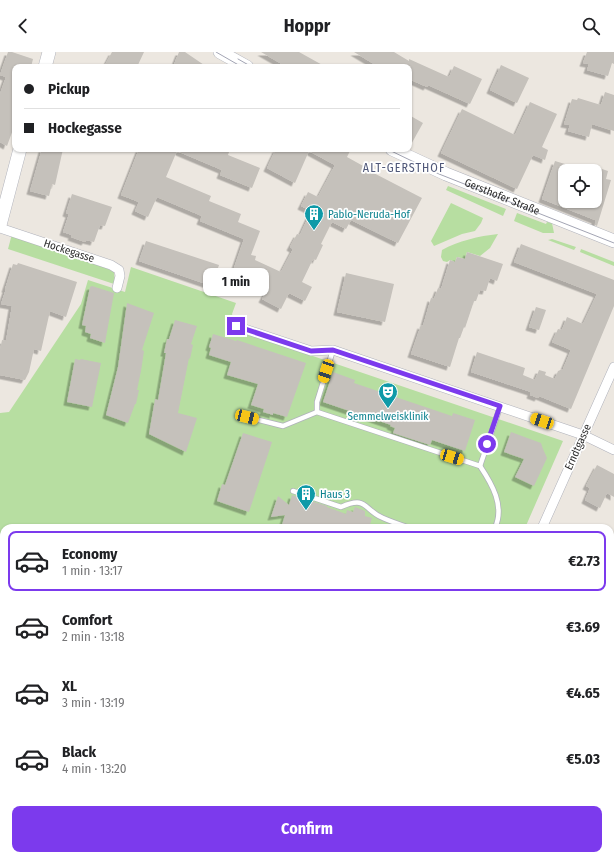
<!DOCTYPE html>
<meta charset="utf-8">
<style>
:root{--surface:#fff;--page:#f2f2f2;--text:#202124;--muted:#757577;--line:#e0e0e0;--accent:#7c3aed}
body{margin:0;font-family:"Fira Sans Condensed",sans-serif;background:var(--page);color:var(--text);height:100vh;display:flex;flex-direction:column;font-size:15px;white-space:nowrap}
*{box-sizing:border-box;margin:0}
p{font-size:13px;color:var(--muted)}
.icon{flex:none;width:22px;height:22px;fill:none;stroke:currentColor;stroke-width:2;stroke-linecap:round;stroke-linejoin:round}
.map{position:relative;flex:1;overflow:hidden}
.drawer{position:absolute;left:0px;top:472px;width:614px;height:336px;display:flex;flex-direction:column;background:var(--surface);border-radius:12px 12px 0 0;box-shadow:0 1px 3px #0004}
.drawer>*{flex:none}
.top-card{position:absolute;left:12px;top:12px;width:400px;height:88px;border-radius:8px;box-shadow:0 1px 3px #0004;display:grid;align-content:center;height:88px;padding:0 12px;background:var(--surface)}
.controls{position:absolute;left:558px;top:112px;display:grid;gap:8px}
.controls a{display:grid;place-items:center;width:44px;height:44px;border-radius:8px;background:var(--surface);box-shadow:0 1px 3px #0004;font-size:20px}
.end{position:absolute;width:18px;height:18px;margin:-9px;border:5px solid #7c3aed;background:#fff;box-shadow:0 0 0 2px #fff}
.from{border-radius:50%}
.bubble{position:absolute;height:28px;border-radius:8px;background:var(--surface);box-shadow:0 1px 3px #0004;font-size:13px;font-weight:700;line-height:28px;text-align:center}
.car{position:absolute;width:12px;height:24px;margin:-12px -6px;border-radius:5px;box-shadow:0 0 3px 1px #0007;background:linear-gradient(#f5c518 24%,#345 0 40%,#f5c518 0 76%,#345 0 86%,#f5c518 0)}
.top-card b{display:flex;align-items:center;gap:14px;height:38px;font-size:15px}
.top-card b+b{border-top:1px solid var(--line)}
.top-card i{width:10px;height:10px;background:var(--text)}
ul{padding:7px 0 0;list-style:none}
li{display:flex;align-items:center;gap:12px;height:60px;margin:0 8px 6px;padding:0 4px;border:2px solid transparent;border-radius:8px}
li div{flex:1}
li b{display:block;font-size:15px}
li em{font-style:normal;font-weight:700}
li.active{border-color:var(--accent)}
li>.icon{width:36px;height:36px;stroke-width:1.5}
.action{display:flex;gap:8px;margin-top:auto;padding:8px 12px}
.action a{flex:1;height:46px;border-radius:8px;background:var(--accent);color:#fff;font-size:16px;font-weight:700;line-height:46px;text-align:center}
header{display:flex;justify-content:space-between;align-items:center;height:52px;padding:0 12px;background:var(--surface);font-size:18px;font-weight:700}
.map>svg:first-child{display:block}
</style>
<header><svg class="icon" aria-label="back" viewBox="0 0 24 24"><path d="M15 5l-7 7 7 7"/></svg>Hoppr<svg class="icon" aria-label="search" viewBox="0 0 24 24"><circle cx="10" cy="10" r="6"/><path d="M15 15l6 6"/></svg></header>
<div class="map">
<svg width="614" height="808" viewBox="0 0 614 808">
<defs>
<filter id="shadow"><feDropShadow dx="-3.5" dy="3.5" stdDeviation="0" flood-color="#0004"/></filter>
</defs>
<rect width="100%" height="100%" fill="#ece7e0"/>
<g fill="#b7dea1">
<path d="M448,134l58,23 -3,7 -57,-26z"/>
<path d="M451,151l32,15 -2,5 -6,8 -13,3 -28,12 -3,-5z"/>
<path d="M517,161l29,11 1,-2 5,1 2,10h-11l-29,-12z"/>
<path d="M12,182l83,28 19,10 1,11 -1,1 -106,-35z"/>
<path d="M498,182l-8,14 -10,8 -13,-4 -2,7 -8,-2 -2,5 -5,-2 -3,2 -4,-1 -2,-4 1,-7c16,-9 37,-14 56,-16z"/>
<path d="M552,187l24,8 -2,3 -26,-10z"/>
<path d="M581,197l33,13v4l-34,-14z"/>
<path d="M131,215l105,36 -4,11 7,17 324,110 -38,87h-521v243v-9h-3l-1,-20v-329l9,-1 72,-108 7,-24 37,12z"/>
<path d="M459,804l21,1v3h-16v-2z"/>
</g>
<g fill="#c5c1bb" filter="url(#shadow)">
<path d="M8,0h4l21,7 -2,8h-16v57l-8,22 -7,-4v-48l6,-17 -6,-2z"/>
<path d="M112,0h32l-7,15h-33z"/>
<path d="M179,0h6l22,15h-34z"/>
<path d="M261,0h38l27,15h-39z"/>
<path d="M354,0h40l15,9v-2l40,18 5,-11 28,13 -12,25 -42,-19 -1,2 -18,-8v-12h-30z"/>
<path d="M587,0h27v12l-2,-1 -4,13 -21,-6 2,-6 -6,-1z"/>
<path d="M501,13l28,13 -12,25 -27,-13z"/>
<path d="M605,40l9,3v36l-22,-7 -3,13 -21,-6 2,-6 -6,-1 8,-25 5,1 1,-2 23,7z"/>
<path d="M530,50l27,12 -15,33 6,3 -3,10 -12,-5 -16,34 -76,-36 21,-44 53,26z"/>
<path d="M409,63l14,8 -14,25z"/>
<path d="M42,97h21l-8,36 -3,-1 -3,12 -19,-5z"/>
<path d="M139,97h91l-2,6 32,13 -8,20 -32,-13 2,-5 -45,-19 -11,26 45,19 -2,5 32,13 -3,8 22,9 -9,24 5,1 -1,4 26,12 12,-23 -3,-2 7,-13 3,1 11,-24 -10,-5 7,-14 10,5 17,-32 -26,-14 -14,32 -28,-15 9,-19h75l-4,8 18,10 -1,1 58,30 -24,45 -47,-23 -5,9 -14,-7 -11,22 2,1 -7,15 -3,-1 -11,23 10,5 -7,14 -16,-8 -8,16 -19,-10 8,-15 -20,-10 -1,3 -16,-6 11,-32 -44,-18 2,-5 -45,-19 -9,20 -13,-6 4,-9 -18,-7z"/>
<path d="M555,109l10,3v37h30v-26h2l2,-7 9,3 -2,8 5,1 -14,46 -2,-1v-5l-53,-21z"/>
<path d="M72,142l40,13 -7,19 -5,-1 -6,17 -8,-2 -1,2 -14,-5 1,-2 -9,-3 6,-18 -3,-1z"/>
<path d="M146,189l73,24 -7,21 -73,-25z"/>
<path d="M521,192l93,36v26l-43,103 -32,-13 -1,2 -8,-3 1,-3 -60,-20 6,-20 48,16 -2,7 12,5 4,-10 7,2 -1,3 10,4 3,-8 5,-2 8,-19 -19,-8 6,-13 4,1 5,-13 16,7 14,-30 -83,-32z"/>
<path d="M467,200l36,12 -6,17 -7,-3 -4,13 -6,-1 -4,11h-2l-9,27 -1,-1 -4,11h-1l-9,29 -39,-13 10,-29 2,1 8,-28 3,1 4,-11 3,1 9,-29 5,2 2,-5 8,2z"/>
<path d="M18,211l59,19 -11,35 -16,-6 -9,40 -7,-2 -5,23 -4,8 -25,-5v-25l2,-10 4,1 6,-35 -11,-2 5,-15h-1l8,-25 4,1z"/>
<path d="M346,221l48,11 -9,38 -48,-10z"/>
<path d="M92,234l22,7 -9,50 -15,-5 1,-4 -6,-2 1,-6 -4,-1 8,-38z"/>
<path d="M127,251l27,10 -12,37 2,1 -3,20 -4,19h2l-3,14h-1l-7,19 -22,-8 12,-48z"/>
<path d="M536,255l10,3 -7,20 -10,-3z"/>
<path d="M175,268l22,6 -6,18 2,1 -3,14 -1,-1 -11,55 19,5 -11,34 -37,-18 6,-35 3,1 8,-47h-2l3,-14h2z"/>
<path d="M213,282l23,7 1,-1 69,23 -19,54 -14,-4v2l-10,-3 1,-3 -13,-4 7,-21 -31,-9 4,-13 -22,-7 2,-7 -2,-1z"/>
<path d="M75,307l5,1 1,-1 20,4 -9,44 -25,-5z"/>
<path d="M333,320l22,8 -1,3 98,33 1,-3 22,7 -10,31 -33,-11 -2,5 -37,-12 2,-5 -5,-2 1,-1 -68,-23z"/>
<path d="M511,380l30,11 2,6 4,9 -13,28 -19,-9 9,-18 -20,-7z"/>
<path d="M243,381l29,9 -23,70 -32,-11 5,-17 3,1z"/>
<path d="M597,413l17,9v23l-7,-4 -7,15 -15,-8 5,-12 -4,-2z"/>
<path d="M292,443l35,11v1l19,7 1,-4 6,2 2,-5 10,4v5l7,2 -3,10h-88l4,-13 -14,2 7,-21 11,9z"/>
</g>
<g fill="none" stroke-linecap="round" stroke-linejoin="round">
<defs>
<g id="lane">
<path d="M317,360v-10l16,-52"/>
<path d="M247,365l36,9 34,-14 163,54c12,18 25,40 15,62"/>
<path d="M480,414l20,-59"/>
<path d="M293,439l48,16c27,-12 22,3 42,11 9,4 18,7 27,10"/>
</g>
<g id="street">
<path d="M0,176l111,37 8,5 1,6 -3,12"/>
<path d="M236,274l75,25 22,-1 250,85 31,15"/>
<path d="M542,476l72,-161"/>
<path d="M610,600l4,1"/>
<path d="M0,730h4"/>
<path d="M610,749l4,-10"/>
<path d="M610,795l4,1"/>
<path d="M403,808l1,-4"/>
<path d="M587,808l1,-4"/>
</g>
<g id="secondary">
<path d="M220,0l27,15"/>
<path d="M45,15l4,-15"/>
<path id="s1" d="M392,97l54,25 168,67"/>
<path d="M0,173l20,-76"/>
</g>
</defs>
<use href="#lane" stroke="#b0b2bb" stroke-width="6"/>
<use href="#street" stroke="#b0b2bb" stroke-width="10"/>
<use href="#secondary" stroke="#b0b2bb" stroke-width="14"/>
<use href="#lane" stroke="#fff" stroke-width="4.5"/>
<use href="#street" stroke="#fff" stroke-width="9"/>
<use href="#secondary" stroke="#fff" stroke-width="13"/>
<g stroke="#a3a5b4" stroke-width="1">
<path d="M216,0l26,15"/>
<path d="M238,7l14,8"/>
<path d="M387,97l52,25 175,69"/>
</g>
</g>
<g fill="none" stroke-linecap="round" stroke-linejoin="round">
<path stroke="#7c3aed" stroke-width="5" d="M236,274l75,25 22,-1 167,56 -13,38"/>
</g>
<defs>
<symbol id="building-pin" viewBox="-11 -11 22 30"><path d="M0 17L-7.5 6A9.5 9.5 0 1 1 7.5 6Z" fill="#0f9aa8" stroke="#fff"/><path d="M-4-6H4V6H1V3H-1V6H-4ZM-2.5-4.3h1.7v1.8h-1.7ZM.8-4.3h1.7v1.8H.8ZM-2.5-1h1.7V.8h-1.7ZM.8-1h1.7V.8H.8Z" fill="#fff"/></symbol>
<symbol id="theatre-pin" viewBox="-11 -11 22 30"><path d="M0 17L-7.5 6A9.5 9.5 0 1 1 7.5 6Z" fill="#0f9aa8" stroke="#fff"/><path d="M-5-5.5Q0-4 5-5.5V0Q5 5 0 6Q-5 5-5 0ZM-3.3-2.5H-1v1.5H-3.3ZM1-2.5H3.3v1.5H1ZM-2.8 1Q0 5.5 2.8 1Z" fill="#fff"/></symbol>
</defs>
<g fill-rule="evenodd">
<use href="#building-pin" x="303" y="151" width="22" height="30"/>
<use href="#theatre-pin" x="377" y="329" width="22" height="30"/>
<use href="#building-pin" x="295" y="431" width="22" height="30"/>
</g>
<g text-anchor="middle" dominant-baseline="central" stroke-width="3.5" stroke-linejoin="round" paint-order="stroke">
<g font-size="11" fill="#2c2c2c" stroke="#fff">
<text stroke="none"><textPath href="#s1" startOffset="120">Gersthofer Straße</textPath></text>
<text transform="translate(69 199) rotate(18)">Hockegasse</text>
<text transform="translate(578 395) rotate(-66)">Erndtgasse</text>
</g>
<g font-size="11" fill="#0d838f" stroke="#fff" text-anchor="start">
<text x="328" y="162">Pablo-Neruda-Hof</text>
<text x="388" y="364" text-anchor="middle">Semmelweisklinik</text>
<text x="320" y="442">Haus 3</text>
</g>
<g font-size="12" letter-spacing="1" fill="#505879" stroke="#fff">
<text x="404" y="116">ALT-GERSTHOF</text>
</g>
</g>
</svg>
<div class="controls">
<a><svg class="icon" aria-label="locate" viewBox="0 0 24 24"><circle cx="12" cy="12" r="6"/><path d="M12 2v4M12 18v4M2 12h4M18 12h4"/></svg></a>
</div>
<i class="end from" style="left:487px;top:392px"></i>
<i class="end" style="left:236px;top:274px"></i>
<div class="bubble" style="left:203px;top:216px;width:66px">1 min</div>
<i class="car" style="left:326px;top:319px;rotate:198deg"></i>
<i class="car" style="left:247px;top:365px;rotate:104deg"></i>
<i class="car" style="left:542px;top:369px;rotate:289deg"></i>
<i class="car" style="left:452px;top:405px;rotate:107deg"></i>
<div class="top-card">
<b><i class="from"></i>Pickup</b>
<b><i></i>Hockegasse</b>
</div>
<section class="drawer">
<ul>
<li class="active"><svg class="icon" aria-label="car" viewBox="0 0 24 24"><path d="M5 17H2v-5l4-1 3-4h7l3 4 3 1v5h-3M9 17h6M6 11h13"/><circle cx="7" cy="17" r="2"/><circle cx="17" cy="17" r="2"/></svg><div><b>Economy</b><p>1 min · 13:17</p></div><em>€2.73</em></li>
<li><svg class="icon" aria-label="car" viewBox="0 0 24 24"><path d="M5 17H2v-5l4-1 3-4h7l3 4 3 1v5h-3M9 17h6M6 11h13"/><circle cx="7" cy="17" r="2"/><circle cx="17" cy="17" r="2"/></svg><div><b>Comfort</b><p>2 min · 13:18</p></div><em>€3.69</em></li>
<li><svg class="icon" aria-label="car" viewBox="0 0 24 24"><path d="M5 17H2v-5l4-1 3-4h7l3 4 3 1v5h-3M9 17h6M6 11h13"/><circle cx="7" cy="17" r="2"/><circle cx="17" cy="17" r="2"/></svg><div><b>XL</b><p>3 min · 13:19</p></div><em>€4.65</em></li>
<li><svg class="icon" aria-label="car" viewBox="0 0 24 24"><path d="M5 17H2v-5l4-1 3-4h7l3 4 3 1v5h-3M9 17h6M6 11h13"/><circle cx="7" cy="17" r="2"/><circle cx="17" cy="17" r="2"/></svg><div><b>Black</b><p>4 min · 13:20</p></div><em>€5.03</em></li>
</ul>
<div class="action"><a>Confirm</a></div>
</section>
</div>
